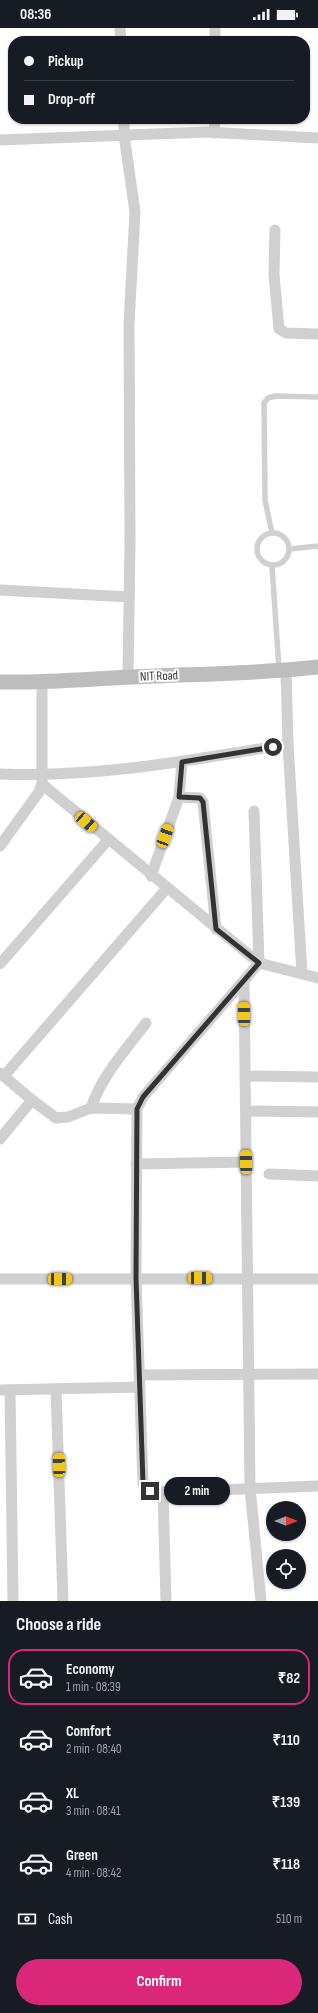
<!DOCTYPE html>
<meta charset="utf-8">
<style>
:root{--surface:#171b24;--page:#20242c;--text:#f1f3f6;--muted:#9ea1a6;--line:#363941;--accent:#db2777}
body{margin:0;font-family:"Sofia Sans Condensed",sans-serif;background:var(--page);color:var(--text);height:100vh;display:flex;flex-direction:column;font-size:15px;white-space:nowrap}
*{box-sizing:border-box;margin:0}
p{font-size:13px;color:var(--muted)}
.icon{flex:none;width:22px;height:22px;fill:none;stroke:currentColor;stroke-width:2;stroke-linecap:round;stroke-linejoin:round}
.map{position:relative;height:1573px;overflow:hidden}
.sheet{display:flex;flex-direction:column;background:var(--surface);flex:1}
.sheet>*{flex:none}
.banner{position:absolute;left:8px;top:8px;width:302px;height:88px;border-radius:16px;box-shadow:0 1px 3px #0004;display:grid;align-content:center;height:88px;padding:0 16px;background:var(--surface)}
.needle{width:26px;rotate:90deg}
.controls{position:absolute;left:266px;top:1473px;display:grid;gap:8px}
.controls a{display:grid;place-items:center;width:40px;height:40px;border-radius:50%;background:var(--surface);box-shadow:0 1px 3px #0004;font-size:20px}
.end{position:absolute;width:18px;height:18px;margin:-9px;border:5px solid #333;background:#fff;box-shadow:0 0 0 2px #fff}
.from{border-radius:50%}
.bubble{position:absolute;height:28px;border-radius:14px;background:var(--surface);box-shadow:0 1px 3px #0004;font-size:13px;font-weight:700;line-height:28px;text-align:center}
.car{position:absolute;width:12px;height:24px;margin:-12px -6px;border-radius:5px;box-shadow:0 0 3px 1px #0007;background:linear-gradient(#f5c518 24%,#345 0 40%,#f5c518 0 76%,#345 0 86%,#f5c518 0)}
.banner b{display:flex;align-items:center;gap:14px;height:38px;font-size:15px}
.banner b+b{border-top:1px solid var(--line)}
.banner i{width:10px;height:10px;background:var(--text)}
ul{padding:0;list-style:none}
li{display:flex;align-items:center;gap:12px;height:56px;margin:0 8px 6px;padding:0 8px;border:2px solid transparent;border-radius:16px}
li div{flex:1}
li b{display:block;font-size:15px}
li em{font-style:normal;font-weight:700}
li.on{border-color:var(--accent)}
li>.icon{width:36px;height:36px;stroke-width:1.5}
h2{padding:0 16px;font-size:18px;line-height:48px}
.pay{display:flex;align-items:center;gap:10px;height:44px;padding:0 16px;font-size:15px}
.pay p{margin-inline-start:auto}
.cta{display:flex;gap:8px;margin-top:auto;padding:8px 16px}
.cta a{flex:1;height:46px;border-radius:24px;background:var(--accent);color:#fff;font-size:16px;font-weight:700;line-height:46px;text-align:center}
.status{display:flex;justify-content:space-between;align-items:center;height:28px;padding:0 20px;background:var(--surface);direction:ltr}
.status svg{height:11px;fill:currentColor}
.map>svg:first-child{display:block}
</style>
<div class="status"><b>08:36</b><svg viewBox="0 0 49 12"><path d="M0 12V9h3v3zM5 12V6h3v6zM10 12V3h3v9zM15 12V0h3v12zM26 1h20v11H26zM47 4h2v5h-2z"/></svg></div>
<div class="map">
<svg width="318" height="1573" viewBox="0 0 318 1573">
<rect width="100%" height="100%" fill="#fff"/>
<g fill="none" stroke-linecap="round" stroke-linejoin="round">
<g stroke="#d0d0d0" stroke-width="5.5">
<circle cx="273" cy="521" r="16"/>
<path d="M272,505l-7,-33 -1,-97 4,-5 7,-2 43,1"/>
<path d="M290,521l28,-3"/>
<path d="M272,538l7,103"/>
</g>
<g stroke="#d0d0d0" stroke-width="11">
<path d="M120,0l1,13"/>
<path d="M215,13v-13"/>
<path d="M124,91v16l11,77 -6,112 1,218 -2,135"/>
<path d="M214,105l1,-14"/>
<path d="M0,112l207,-8 111,6"/>
<path d="M275,202l-1,45 5,54 7,4 32,1"/>
<path d="M0,562l129,7"/>
<path d="M286,642l2,74 14,230"/>
<path d="M182,734l-3,35 21,1 3,4 13,127"/>
<path d="M0,746c97,4 193,-14 288,-30"/>
<path d="M42,756l217,179 59,15"/>
<path d="M254,783l5,152 -116,134 -6,12 -1,169 7,205 2,6 18,3 155,-6"/>
<path d="M0,818l39,-54 3,-8v-101"/>
<path d="M151,848l28,-79"/>
<path d="M0,936l108,-124"/>
<path d="M244,954l6,506 11,113"/>
<path d="M0,1045l32,27 24,18 12,-1 23,-9 46,1"/>
<path d="M4,1048l163,-188"/>
<path d="M245,1048l73,1"/>
<path d="M91,1080c11,-33 35,-58 55,-85"/>
<path d="M246,1083l72,1"/>
<path d="M0,1111l32,-39"/>
<path d="M136,1136l110,-2"/>
<path d="M269,1146l49,2"/>
<path d="M0,1251h318"/>
<path d="M140,1347l178,-1"/>
<path d="M56,1361l7,212"/>
<path d="M0,1362l140,-3"/>
<path d="M10,1362l3,211"/>
<path d="M163,1464l3,109"/>
</g>
<path stroke="#bdbdbd" stroke-width="15" d="M0,654c45,1 89,-3 133,-5 62,-3 124,-3 185,-10"/>
</g>
<g fill="none" stroke-linecap="round" stroke-linejoin="round">
<path stroke="#333" stroke-width="5" d="M150,1463l-5,-2 -2,-6 -7,-205 1,-169 6,-12 116,-134 -43,-34 -13,-127 -3,-4 -21,-1 3,-35 91,-15"/>
</g>
<g text-anchor="middle" dominant-baseline="central" stroke-width="4" stroke-linejoin="round" paint-order="stroke">
<g font-size="13" fill="#333" stroke="#fff">
<text transform="translate(159 648) rotate(-2)">NIT Road</text>
</g>
</g>
</svg>
<div class="controls">
<a><svg class="needle" viewBox="-14 -14 28 28"><path d="M0-13l5 13h-10z" fill="#e53935"/><path d="M0 13l5-13h-10z" fill="#9ea1a6"/></svg></a>
<a><svg class="icon" aria-label="locate" viewBox="0 0 24 24"><circle cx="12" cy="12" r="6"/><path d="M12 2v4M12 18v4M2 12h4M18 12h4"/></svg></a>
</div>
<i class="end from" style="left:273px;top:719px"></i>
<i class="end" style="left:150px;top:1463px"></i>
<div class="bubble" style="left:164px;top:1449px;width:66px">2 min</div>
<i class="car" style="left:86px;top:794px;rotate:131deg"></i>
<i class="car" style="left:165px;top:808px;rotate:20deg"></i>
<i class="car" style="left:244px;top:986px;rotate:359deg"></i>
<i class="car" style="left:246px;top:1134px;rotate:359deg"></i>
<i class="car" style="left:200px;top:1250px;rotate:91deg"></i>
<i class="car" style="left:60px;top:1251px;rotate:89deg"></i>
<i class="car" style="left:59px;top:1437px;rotate:358deg"></i>
<div class="banner">
<b><i class="from"></i>Pickup</b>
<b><i></i>Drop-off</b>
</div>
</div>
<section class="sheet">
<h2>Choose a ride</h2>
<ul>
<li class="on"><svg class="icon" aria-label="car" viewBox="0 0 24 24"><path d="M5 17H2v-5l4-1 3-4h7l3 4 3 1v5h-3M9 17h6M6 11h13"/><circle cx="7" cy="17" r="2"/><circle cx="17" cy="17" r="2"/></svg><div><b>Economy</b><p>1 min · 08:39</p></div><em>₹82</em></li>
<li><svg class="icon" aria-label="car" viewBox="0 0 24 24"><path d="M5 17H2v-5l4-1 3-4h7l3 4 3 1v5h-3M9 17h6M6 11h13"/><circle cx="7" cy="17" r="2"/><circle cx="17" cy="17" r="2"/></svg><div><b>Comfort</b><p>2 min · 08:40</p></div><em>₹110</em></li>
<li><svg class="icon" aria-label="car" viewBox="0 0 24 24"><path d="M5 17H2v-5l4-1 3-4h7l3 4 3 1v5h-3M9 17h6M6 11h13"/><circle cx="7" cy="17" r="2"/><circle cx="17" cy="17" r="2"/></svg><div><b>XL</b><p>3 min · 08:41</p></div><em>₹139</em></li>
<li><svg class="icon" aria-label="car" viewBox="0 0 24 24"><path d="M5 17H2v-5l4-1 3-4h7l3 4 3 1v5h-3M9 17h6M6 11h13"/><circle cx="7" cy="17" r="2"/><circle cx="17" cy="17" r="2"/></svg><div><b>Green</b><p>4 min · 08:42</p></div><em>₹118</em></li>
</ul>
<div class="pay"><svg class="icon" aria-label="cash" viewBox="0 0 24 24"><path d="M3 7h18v10H3z"/><circle cx="12" cy="12" r="2"/></svg>Cash<p>510 m</p></div>
<div class="cta"><a>Confirm</a></div>
</section>
